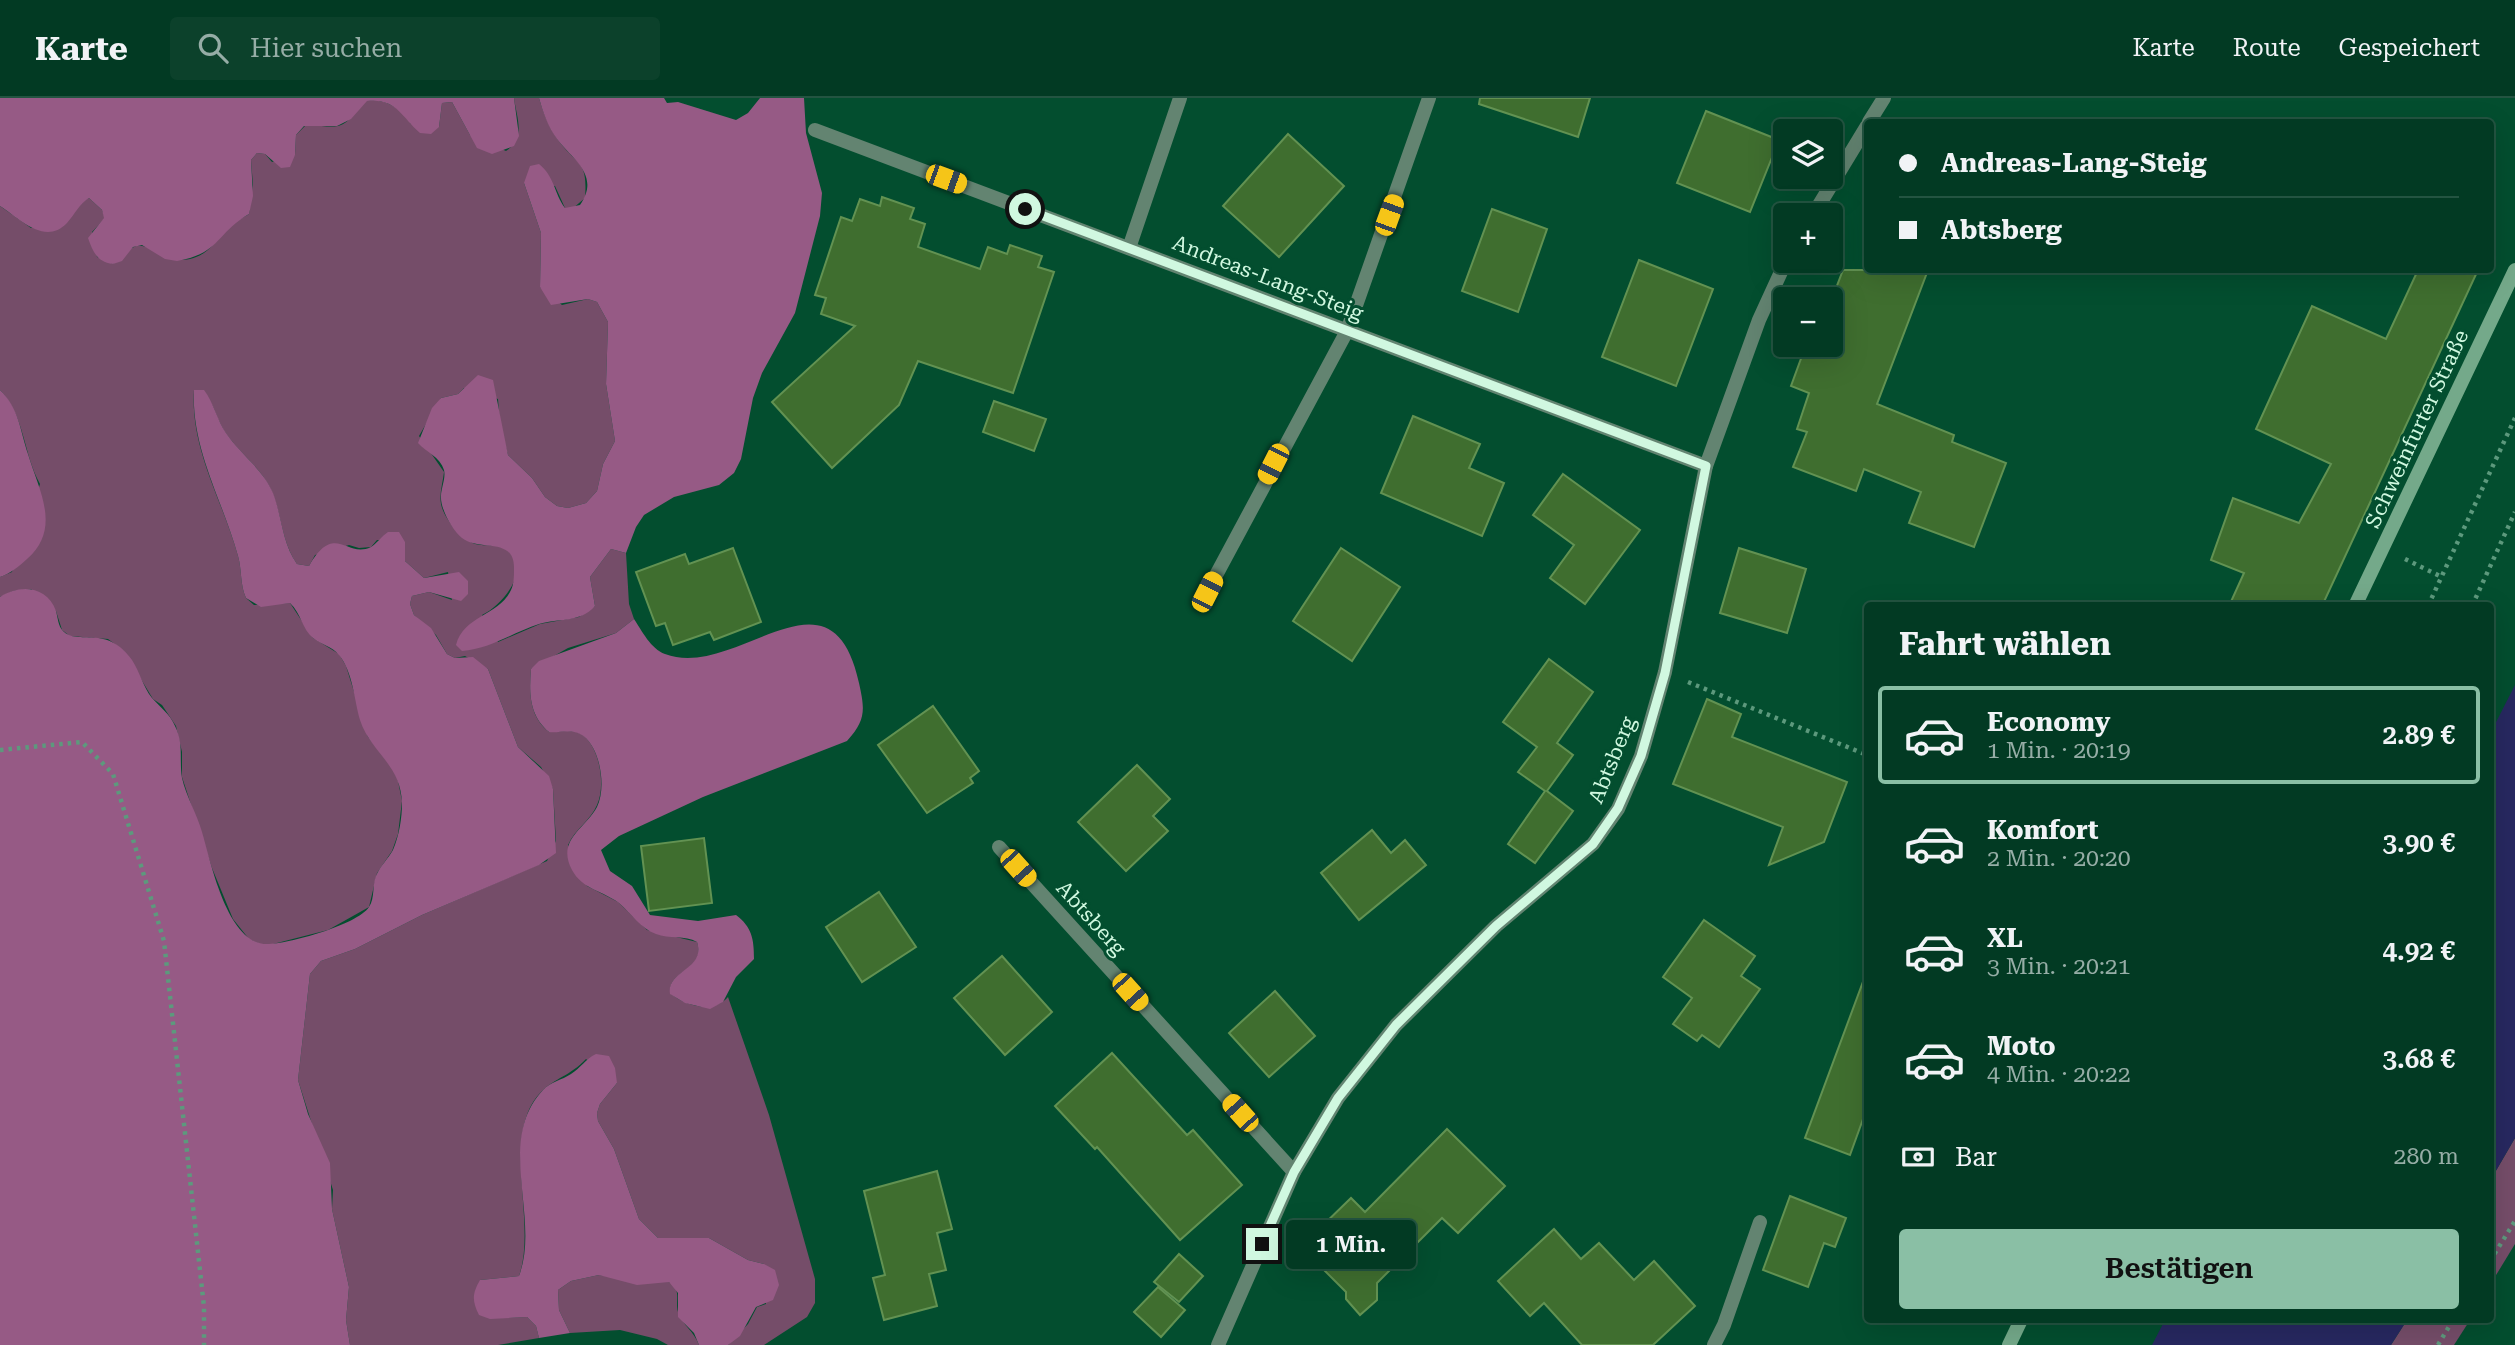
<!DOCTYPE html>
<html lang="de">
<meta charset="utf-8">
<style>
:root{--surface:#023a23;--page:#0c412b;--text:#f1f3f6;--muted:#96ada6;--line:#235441;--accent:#8abfa5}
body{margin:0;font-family:"Roboto Serif",serif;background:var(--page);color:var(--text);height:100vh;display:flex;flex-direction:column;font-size:26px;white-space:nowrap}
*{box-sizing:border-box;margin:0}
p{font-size:23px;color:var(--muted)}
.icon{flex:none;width:38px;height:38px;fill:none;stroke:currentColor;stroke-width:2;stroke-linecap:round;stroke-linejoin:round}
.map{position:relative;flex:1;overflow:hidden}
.sheet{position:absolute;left:1864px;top:504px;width:630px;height:721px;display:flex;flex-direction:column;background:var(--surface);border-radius:7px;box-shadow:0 7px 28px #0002,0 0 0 2px var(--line)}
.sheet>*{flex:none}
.hud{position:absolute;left:1864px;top:21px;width:630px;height:154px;border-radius:7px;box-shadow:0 7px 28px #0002,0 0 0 2px var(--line);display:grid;align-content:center;height:154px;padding:0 35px;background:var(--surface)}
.tools{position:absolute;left:1773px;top:21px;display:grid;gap:14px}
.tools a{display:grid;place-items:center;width:70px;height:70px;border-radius:7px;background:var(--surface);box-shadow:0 7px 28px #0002,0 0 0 2px var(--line);font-size:35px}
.end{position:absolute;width:32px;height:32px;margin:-16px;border:9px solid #d0f8e0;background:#111;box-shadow:0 0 0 4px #111}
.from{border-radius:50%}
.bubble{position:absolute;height:49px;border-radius:7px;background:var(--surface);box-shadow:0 7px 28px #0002,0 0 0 2px var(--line);font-size:23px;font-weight:600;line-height:49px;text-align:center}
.car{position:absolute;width:21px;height:42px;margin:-21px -10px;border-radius:9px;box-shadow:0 0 5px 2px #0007;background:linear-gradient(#f5c518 24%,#345 0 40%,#f5c518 0 76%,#345 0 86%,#f5c518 0)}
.hud b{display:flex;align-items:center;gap:24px;height:66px;font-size:26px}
.hud b+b{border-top:2px solid var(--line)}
.hud i{width:18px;height:18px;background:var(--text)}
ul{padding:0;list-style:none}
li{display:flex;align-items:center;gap:21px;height:98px;margin:0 14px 10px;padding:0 21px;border:4px solid transparent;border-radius:7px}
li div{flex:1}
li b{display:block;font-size:26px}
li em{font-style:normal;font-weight:600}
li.selected{border-color:var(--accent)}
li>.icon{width:63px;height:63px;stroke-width:1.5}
h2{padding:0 35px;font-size:32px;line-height:84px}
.pay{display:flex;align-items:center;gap:18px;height:77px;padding:0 35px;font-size:26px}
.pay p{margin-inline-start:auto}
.primary-button{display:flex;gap:14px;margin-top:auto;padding:14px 35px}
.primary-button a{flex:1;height:80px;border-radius:7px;background:var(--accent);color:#111;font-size:28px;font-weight:600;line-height:80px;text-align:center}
header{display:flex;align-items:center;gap:42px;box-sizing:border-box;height:98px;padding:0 35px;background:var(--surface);border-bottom:2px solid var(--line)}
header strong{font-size:33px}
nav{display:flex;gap:38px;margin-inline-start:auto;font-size:24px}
.search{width:490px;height:63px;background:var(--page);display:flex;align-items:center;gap:18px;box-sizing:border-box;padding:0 24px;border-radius:7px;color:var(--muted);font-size:26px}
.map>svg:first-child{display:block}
</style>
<header>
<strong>Karte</strong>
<div class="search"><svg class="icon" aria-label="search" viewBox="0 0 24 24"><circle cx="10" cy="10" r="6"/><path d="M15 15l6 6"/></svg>Hier suchen</div>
<nav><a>Karte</a><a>Route</a><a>Gespeichert</a></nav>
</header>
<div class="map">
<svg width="2515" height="1247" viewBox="0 0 2515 1247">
<rect width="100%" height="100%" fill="#034e2f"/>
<g fill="#754d69">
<path d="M514,0h25c4,14 10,29 19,42 19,26 30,19 27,58l-13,11 -7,-1 -10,-22 -31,-3 17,50 -1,54 22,18 26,-6 9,3 11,20 -2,62 9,57 -12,23 -6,27 -11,12 -18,5 -11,-2 -12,-9 -13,-19 -24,-23 -8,-30 -2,-26 -34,-11 -6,6 -17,4 -22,38 25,36c-1,10 -5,22 -3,32 3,15 20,35 34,40 11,3 23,-1 32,6 25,19 -4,55 -25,65l16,27 42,-18 39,-7 16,-11 -5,-29 21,-28 15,4 3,51 5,15 -18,14 -48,15 -37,21c-2,24 -2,47 18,63 10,0 24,-3 32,2 19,12 25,52 16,71 -6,15 -22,24 -29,40l19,41 31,16 29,28 50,12c10,30 -32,28 -26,52 15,12 42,20 57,3l41,118 46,164v24l-8,14 -43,28h-36l20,-21 9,-17 9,-3 -2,-40 -16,-4 -39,-22h-51l-19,-19 -25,-70 -16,-28 -1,-8 3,-9 17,-21 -31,-24c-16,17 -31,19 -44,32 -43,42 -4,131 -23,185l-39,4 22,38 25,-1 9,9 3,12 -41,7h-148l-4,-25 3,-33 -17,-78 1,-19 -35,-110 12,-106 11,-13 34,-12 67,-34 125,-54 9,-20 -3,-52 -12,-22 -23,-20 -30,-78 -23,-13 -10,2 -8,-4 -11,-19 -22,-20 -4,-11 2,-8 17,-4 23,8 -4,-28 -24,6 -19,-17v-19l-28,-2 -6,7 -12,1 -10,-3 -34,10 -6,11 -12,-2c-15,-21 -15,-48 -25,-72 -10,-24 -33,-39 -47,-60 -13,-21 -8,-31 -31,-42 -4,59 29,111 44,166 4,14 2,29 8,42l8,7 36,-2 23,35 26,16 7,12 22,71 25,31 5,13 4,20 -4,33 -6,17 -15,22 -8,34 -41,23 -55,14h-13l-11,-5 -16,-20 -21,-51 -30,-91v-25l-6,-26 -14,-21 -9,-6 -29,-48 -16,-12 -38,-3 -8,-6 -6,-19 -25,-22 -18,2 -13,6v-20l12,-5 28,-88c-17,-31 -15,-68 -40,-94v-184l31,22 58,-30 13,12 3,8 -13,14 5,25 16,7c7,-5 14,-14 21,-17 12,-7 36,17 56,12 21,-5 26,-20 40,-34 5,-4 13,-7 19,-11l4,-29 -2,-25 6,-7 8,1 7,8 23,-7 1,-20 9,-9c10,-2 23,2 33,0 14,-3 17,-19 28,-25 20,-3 36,8 45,23l28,3 3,-24 10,-1 18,33 36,16c20,-13 11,-32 8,-53z"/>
<path d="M2515,1040v106l-25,41v-104z"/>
<path d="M599,1177l70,7c13,8 6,18 9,30 5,14 16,19 21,33h-31l-11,-6 -37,-9 -50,3 -11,-23 -1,-20 13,-9z"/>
<path d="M2407,1222h63l-16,25h-63z"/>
</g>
<g fill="#965a85">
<path d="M0,0h514l5,38 -5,10 -22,8 -15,-6 -25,-46 -10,1 -3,24 -8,7 -11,-1c-19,-17 -24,-35 -53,-32l-16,18 -14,7h-33l-8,9 -1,20 -5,12 -9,1 -16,-14 -8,-1 -6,7 2,36 -4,18c-34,20 -28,39 -72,47l-12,-2 -23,-14 -9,2 -11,14 -9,3c-16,-2 -20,-12 -25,-26l16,-20 -2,-8 -13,-12c-10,6 -14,16 -22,25 -22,23 -47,-4 -67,-17z"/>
<path d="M539,0h125l3,5 11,-1 58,18 12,-7 12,-15h44l2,35 16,60 -2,23 -25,97 -33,60 -9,25 -12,61 -7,14 -15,12 -45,12 -30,18 -8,12 -10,26 -15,-4 -21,28 5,29c-15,17 -36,12 -56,18 -25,8 -49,25 -77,27l-6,-6c8,-30 43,-29 55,-55 3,-6 3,-14 3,-21 1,-33 -35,-17 -52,-31 -10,-8 -22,-30 -21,-42 0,-8 5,-18 3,-26 -4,-13 -18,-18 -26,-27l14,-35 9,-10 17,-4 20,-19 15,5 15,75 24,23 13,19 12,9 11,2 18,-5 11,-12 6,-27 12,-23 -9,-57 2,-62 -11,-20 -9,-3 -37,6 -11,-18 1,-54 -17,-50 6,-17 9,-2c16,13 15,29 26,44l15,-3c21,-30 -8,-46 -23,-66 -9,-12 -14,-27 -18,-41z"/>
<path d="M0,292c19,18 20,40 28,64 11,37 34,74 -1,105 -9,8 -16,14 -27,18z"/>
<path d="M194,292h10c10,13 13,30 22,43 14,21 37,36 47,60 9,23 9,50 24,71l12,2c26,-45 37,-7 62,-19 5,-3 11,-11 17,-15h11l6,10v19l19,17 35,-6 9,9v13l-7,7 -32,-9 -17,4 -2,8 4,11 17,13 16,26 8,4 18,-1 15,12 30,78 31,29 4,13 3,64 -17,12 -117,50 -67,34 -34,12 -11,13 -12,106 10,34 22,49 2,46 17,78 -3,33 4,25h-350v-748c20,-13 47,-11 56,14 2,7 2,15 7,20 15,15 44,-7 69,29 8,12 11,27 20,38 8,9 18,16 23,28 9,17 4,34 7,52 4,18 15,36 20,54 9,30 25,112 65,112 21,0 90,-19 102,-37 6,-9 3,-21 7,-31 4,-10 12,-17 17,-26 6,-14 9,-32 9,-47 -1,-39 -32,-51 -42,-83 -6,-21 -7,-48 -21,-65 -7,-9 -18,-10 -26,-17 -11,-9 -12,-25 -23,-35l-29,4 -15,-9c-6,-13 -4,-28 -8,-42 -15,-55 -47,-107 -44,-166z"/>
<path d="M634,521c8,12 17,30 31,35 72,27 166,-99 194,29 6,27 7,37 -12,58l-144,56 -84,39 -18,14 9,21 22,15 18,29 48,6 38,-6c16,12 18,24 18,44l-18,18 -13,25 -13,7 -25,-6 -15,-9c-4,-24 36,-24 27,-52 -12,-7 -28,-3 -41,-8 -16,-6 -24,-20 -37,-31 -16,-12 -37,-14 -47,-33 -16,-30 13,-41 25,-63 10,-20 3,-63 -17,-73 -9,-5 -21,-1 -31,-2 -20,-17 -20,-39 -18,-63l8,-8 77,-28z"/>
<path d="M596,956l13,2 6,12 2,15 -17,21 -3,9 1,8 16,28 25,70 19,19h51l39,22 16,4 11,6 4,15 -6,15 -17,7 -16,29 -12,9h-29l-5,-12 -16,-16v-24l-9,-11 -32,3 -38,-10 -28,6 -13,9 1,20 11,23 -31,5 -3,-12 -9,-9 -37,2 -11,-4c-7,-14 -7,-21 1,-35l39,-4c22,-58 -24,-135 24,-186 7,-8 19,-10 28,-16 10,-6 14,-15 25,-20z"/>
</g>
<g fill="#272860">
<path d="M2515,587v453l-25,43v-447z"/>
<path d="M2165,1222h242l-16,25h-239z"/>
</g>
<g fill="#3f6e2f" stroke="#629252" stroke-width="2">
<path d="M1480,0h110l-12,39 -99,-33z"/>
<path d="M1706,13l73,29 -29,72 -73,-29z"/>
<path d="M1288,36l56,52 -65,71 -56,-51z"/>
<path d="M882,99l32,11 -4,11 15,5 -7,23 62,22 8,-22 19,7 3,-9 32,11 -4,11 16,5 -41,121 -95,-32 -19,44 -67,63 -60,-66 83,-76 -34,-12 5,-16 -11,-3 26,-78 11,4 8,-22 20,7z"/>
<path d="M1492,111l55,20 -29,83 -56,-21z"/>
<path d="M1639,162l74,29 -37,97 -74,-29z"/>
<path d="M1843,172h85l-51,134 77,31 -2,7 54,21 -32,84 -65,-24 12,-31 -57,-23 -8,22 -63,-24 14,-35 -10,-3 12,-36 -18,-7 15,-41h24v-41z"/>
<path d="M2418,172h60l-156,336h-93l15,-33 -33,-13 22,-62 66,25 32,-59 -75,-35 56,-123 74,33z"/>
<path d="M994,303l52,18 -12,32 -51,-19z"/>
<path d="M1413,318l67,28 -11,24 35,15 -22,53 -101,-43z"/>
<path d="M1563,376l77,56 -55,74 -35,-26 24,-33 -41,-30z"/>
<path d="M733,450l28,74 -47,18 -4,-8 -37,13 -8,-22 -9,3 -20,-54 49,-18 4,10z"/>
<path d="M1341,450l59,39 -48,74 -59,-40z"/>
<path d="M1739,450l67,21 -19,64 -67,-20z"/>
<path d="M1549,561l44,33 -36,51 16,12 -26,36 26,20 -38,52 -27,-19 37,-53 -27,-19 19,-25 -34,-25z"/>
<path d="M1707,601l34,15 -9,23 115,45 -23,60 -55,23 14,-38 -110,-43z"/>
<path d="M933,608l46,65 -9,7 3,5 -46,30 -49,-68z"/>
<path d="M1137,667l33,34 -17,17 15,15 -42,40 -48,-49z"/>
<path d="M1372,732l19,23 14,-13 21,25 -67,55 -38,-47z"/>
<path d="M704,740l8,65 -63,8 -8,-65z"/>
<path d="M879,794l37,55 -54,35 -36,-55z"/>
<path d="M1704,822l51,36 -14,20 19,13 -41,58 -17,-12 -5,6 -24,-17 19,-26 -29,-21z"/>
<path d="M1002,858l50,56 -47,43 -51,-57z"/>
<path d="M1864,881l3,1v128l-17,47 -45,-17z"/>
<path d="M1275,893l40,45 -46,41 -40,-44z"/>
<path d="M1112,955l75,82 6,-5 49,55 -62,55 -83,-93 -2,2 -40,-43z"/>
<path d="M1447,1031l58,57 -47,47 -16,-15 -65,65v17l-17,15 -14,-16v-7l-38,-38 16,-16 -7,-7 34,-33 14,14z"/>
<path d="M937,1073l15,58 -15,4 9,37 -17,4 8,32 -53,14 -11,-42 12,-3 -21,-84z"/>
<path d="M1790,1098l56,22 -11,29 -11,-4 -16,44 -45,-17z"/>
<path d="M1554,1131l27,30 18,-16 35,37 20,-19 41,45 -42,39h-71l-38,-42 -14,13 -32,-35z"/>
<path d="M1179,1156l24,22 -24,26 -25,-20z"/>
<path d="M1158,1189l27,23 -24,27 -27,-25z"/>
</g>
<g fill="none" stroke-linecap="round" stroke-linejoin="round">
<g stroke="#5d997d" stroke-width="4.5" stroke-dasharray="3.5 5" stroke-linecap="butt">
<path d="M2405,461l37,18"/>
<path d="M2428,508l87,-188"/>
<path d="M2472,508l43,-94"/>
<path d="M1688,584l179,73"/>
<path d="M0,652l82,-8 31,32 51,167 40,366v38"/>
<path d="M2490,1163l25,-40"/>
<path d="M2438,1247l15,-25"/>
</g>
<path stroke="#638471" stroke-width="14" d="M1207,494l140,-261"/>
<g stroke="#638471" stroke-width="14">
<path d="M1869,24l15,-24"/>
<path d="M815,32l891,336"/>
<path d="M1813,117l54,-89"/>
<path d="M1129,150l51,-150"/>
<path d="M1347,233l82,-233"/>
<path d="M999,749l295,325"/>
<path d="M1218,1247l76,-173 44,-74 58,-73 100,-99 97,-82 25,-35 23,-53 24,-84 41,-206 53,-146 27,-59"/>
<path d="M1714,1247l10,-20 36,-103"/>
</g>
<g stroke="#74a98a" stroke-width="14">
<path d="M2355,508l160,-336"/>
<path d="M2009,1247l12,-25"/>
</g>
</g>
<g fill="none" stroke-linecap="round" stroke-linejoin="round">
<path stroke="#d0f8e0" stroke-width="9" d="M1025,111l681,257 -41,207 -24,83 -23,52 -25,36 -97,82 -100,99 -58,73 -44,74 -32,72"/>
</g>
<g text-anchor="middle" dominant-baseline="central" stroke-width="6" stroke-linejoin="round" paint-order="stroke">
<g font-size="21" fill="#d0f8e0" stroke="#034e2f">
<text transform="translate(1268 180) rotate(21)">Andreas-Lang-Steig</text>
<text transform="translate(2417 331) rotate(-65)">Schweinfurter Straße</text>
<text transform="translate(1612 662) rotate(-68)">Abtsberg</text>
<text transform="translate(1091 820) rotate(48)">Abtsberg</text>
</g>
</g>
</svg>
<div class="tools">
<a><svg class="icon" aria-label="layers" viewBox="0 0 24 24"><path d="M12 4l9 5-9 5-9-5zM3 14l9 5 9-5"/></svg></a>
<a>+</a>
<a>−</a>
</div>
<i class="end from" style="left:1025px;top:111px"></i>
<i class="end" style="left:1262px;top:1146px"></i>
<div class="bubble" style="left:1286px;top:1122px;width:130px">1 Min.</div>
<i class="car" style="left:946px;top:81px;rotate:110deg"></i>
<i class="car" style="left:1389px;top:117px;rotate:20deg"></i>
<i class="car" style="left:1273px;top:366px;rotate:207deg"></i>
<i class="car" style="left:1207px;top:494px;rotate:27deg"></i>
<i class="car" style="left:1018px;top:770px;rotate:138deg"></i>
<i class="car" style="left:1130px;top:894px;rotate:138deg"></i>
<i class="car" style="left:1240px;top:1015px;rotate:318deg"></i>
<div class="hud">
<b><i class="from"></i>Andreas-Lang-Steig</b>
<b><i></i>Abtsberg</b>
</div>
<section class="sheet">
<h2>Fahrt wählen</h2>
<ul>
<li class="selected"><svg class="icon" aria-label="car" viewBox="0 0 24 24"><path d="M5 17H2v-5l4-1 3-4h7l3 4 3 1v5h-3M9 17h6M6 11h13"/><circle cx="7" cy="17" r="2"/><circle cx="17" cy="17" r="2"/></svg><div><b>Economy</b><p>1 Min. · 20:19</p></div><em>2.89 €</em></li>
<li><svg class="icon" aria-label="car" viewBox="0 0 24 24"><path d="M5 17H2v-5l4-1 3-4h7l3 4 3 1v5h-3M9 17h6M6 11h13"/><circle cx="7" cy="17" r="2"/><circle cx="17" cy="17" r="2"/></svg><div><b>Komfort</b><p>2 Min. · 20:20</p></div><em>3.90 €</em></li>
<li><svg class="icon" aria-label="car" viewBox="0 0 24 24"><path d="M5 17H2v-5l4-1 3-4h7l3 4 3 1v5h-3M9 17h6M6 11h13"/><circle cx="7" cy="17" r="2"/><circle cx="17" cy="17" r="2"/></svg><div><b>XL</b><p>3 Min. · 20:21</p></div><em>4.92 €</em></li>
<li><svg class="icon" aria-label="car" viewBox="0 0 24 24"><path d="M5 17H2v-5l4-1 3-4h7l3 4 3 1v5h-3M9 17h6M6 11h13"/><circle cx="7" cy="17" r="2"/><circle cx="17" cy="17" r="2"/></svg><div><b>Moto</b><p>4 Min. · 20:22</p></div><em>3.68 €</em></li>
</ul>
<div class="pay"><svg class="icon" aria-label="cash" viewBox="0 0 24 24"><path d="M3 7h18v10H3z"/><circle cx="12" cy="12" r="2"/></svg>Bar<p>280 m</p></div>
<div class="primary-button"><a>Bestätigen</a></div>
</section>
</div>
